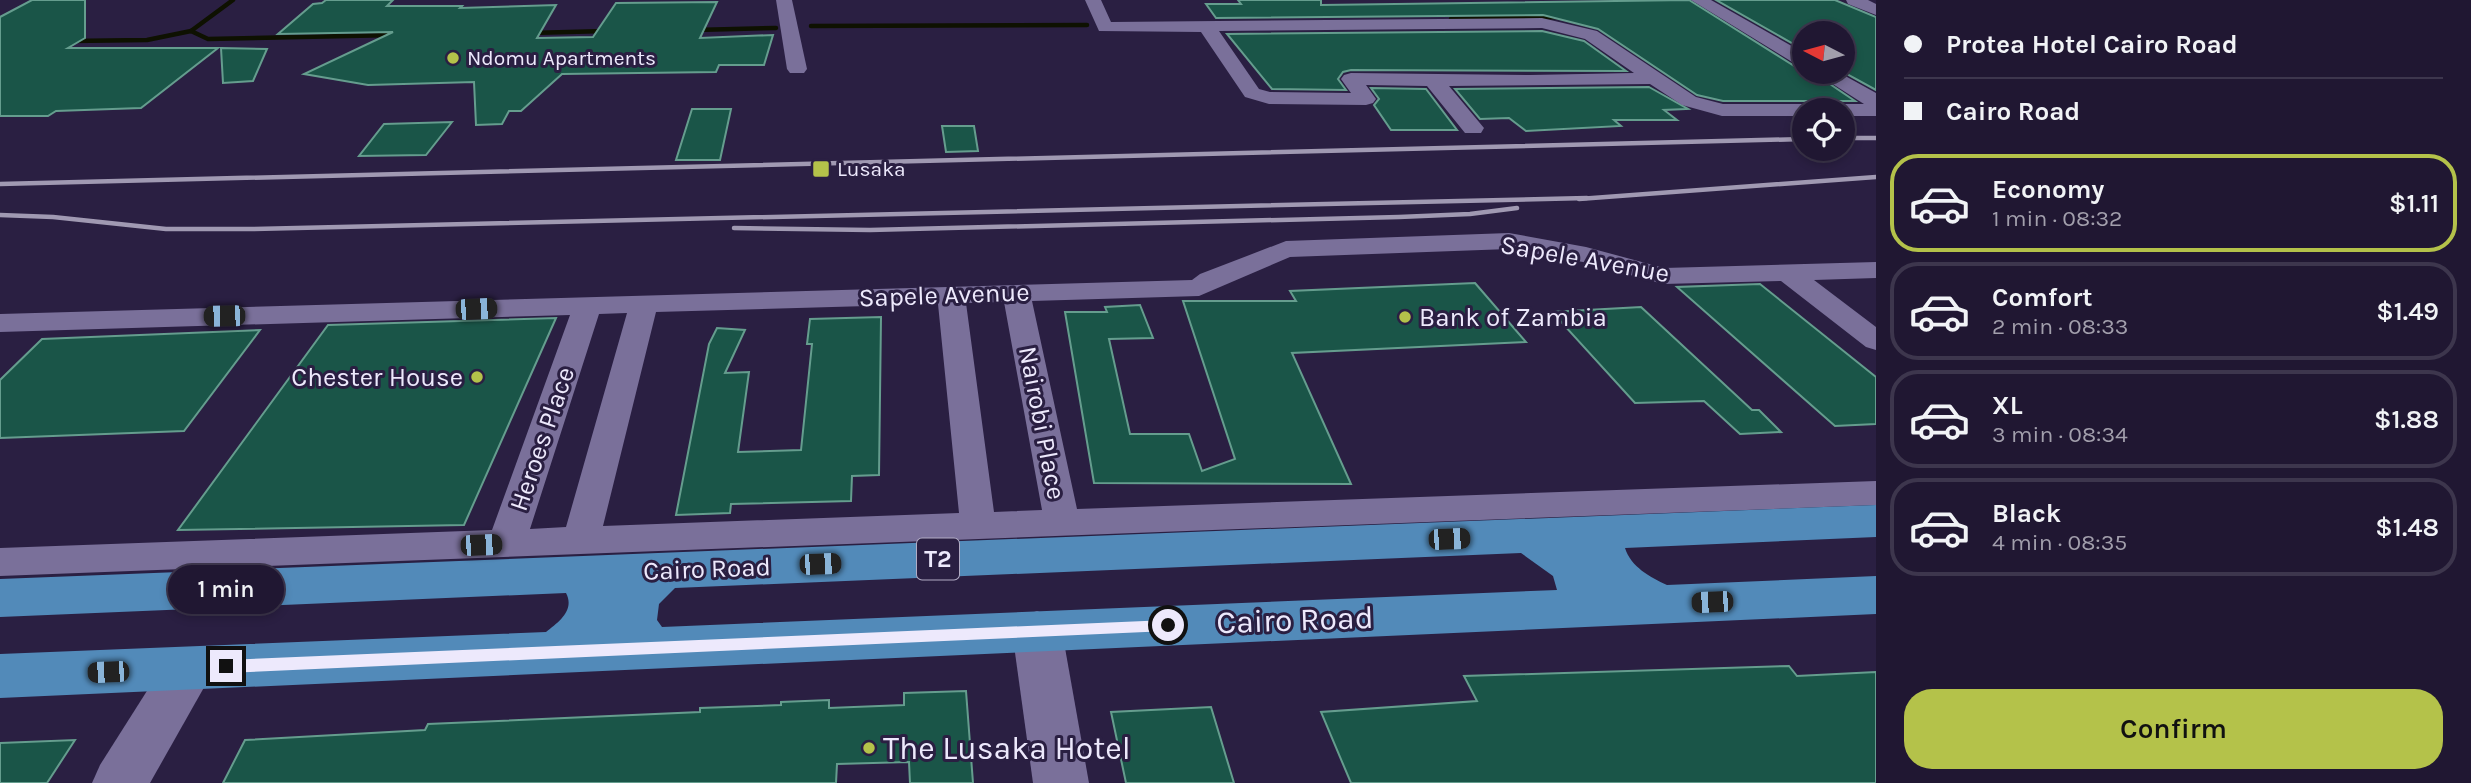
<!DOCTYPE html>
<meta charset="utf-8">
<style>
:root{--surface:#201732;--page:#28203a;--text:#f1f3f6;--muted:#a29fac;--line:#3d364d;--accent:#b4c24a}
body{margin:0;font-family:Karla,sans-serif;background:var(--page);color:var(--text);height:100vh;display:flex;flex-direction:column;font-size:26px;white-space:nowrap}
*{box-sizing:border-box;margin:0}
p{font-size:23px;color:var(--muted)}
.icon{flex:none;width:38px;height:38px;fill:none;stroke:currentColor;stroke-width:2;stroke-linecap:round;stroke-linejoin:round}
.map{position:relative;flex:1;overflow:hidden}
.drawer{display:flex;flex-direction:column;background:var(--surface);width:595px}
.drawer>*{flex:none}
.top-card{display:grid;align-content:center;height:154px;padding:0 28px;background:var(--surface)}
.needle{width:46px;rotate:276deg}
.fabs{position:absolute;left:1792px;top:21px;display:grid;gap:14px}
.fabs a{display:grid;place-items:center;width:63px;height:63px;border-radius:50%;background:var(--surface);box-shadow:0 4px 10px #0003,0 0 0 2px var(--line);font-size:35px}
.end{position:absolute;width:32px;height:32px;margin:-16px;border:9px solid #ede9fc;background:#111;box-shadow:0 0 0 4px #111}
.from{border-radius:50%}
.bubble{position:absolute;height:49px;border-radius:24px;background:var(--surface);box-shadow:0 4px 10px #0003,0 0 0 2px var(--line);font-size:23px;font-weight:600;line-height:49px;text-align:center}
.car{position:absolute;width:21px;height:42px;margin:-21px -10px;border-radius:9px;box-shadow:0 0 5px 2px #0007;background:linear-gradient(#222 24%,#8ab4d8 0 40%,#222 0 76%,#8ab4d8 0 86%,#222 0)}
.top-card b{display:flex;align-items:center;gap:24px;height:66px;font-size:26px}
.top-card b+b{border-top:2px solid var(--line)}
.top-card i{width:18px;height:18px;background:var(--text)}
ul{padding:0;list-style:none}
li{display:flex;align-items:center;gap:21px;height:98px;margin:0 14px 10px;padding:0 14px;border:4px solid var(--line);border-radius:28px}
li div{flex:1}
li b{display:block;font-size:26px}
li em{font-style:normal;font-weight:600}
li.on{border-color:var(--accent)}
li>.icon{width:63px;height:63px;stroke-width:1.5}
.primary-button{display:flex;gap:14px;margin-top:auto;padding:14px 28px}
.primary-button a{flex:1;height:80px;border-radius:28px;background:var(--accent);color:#111;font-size:28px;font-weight:600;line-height:80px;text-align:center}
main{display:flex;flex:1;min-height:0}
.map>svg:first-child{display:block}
</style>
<main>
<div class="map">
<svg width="1876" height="783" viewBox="0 0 1876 783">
<rect width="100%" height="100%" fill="#2a1f42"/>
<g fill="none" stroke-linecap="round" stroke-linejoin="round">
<g stroke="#0e1101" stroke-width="4.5">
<path d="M1451,19l109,-2"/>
<path d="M811,26l276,-1"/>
<path d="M695,30l81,-2"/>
<path d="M191,31l42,-31"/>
<path d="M531,33l74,-2"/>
<path d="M71,41l76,-1 44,-9 17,8 187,-4"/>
</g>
</g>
<g fill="#1a5548" stroke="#659d8e" stroke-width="2">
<path d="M32,0h53v38l-17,10h150l-77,60 -85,3 -8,5h-48v-99z"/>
<path d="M326,0h67l-6,6h75l-2,2 96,-3 -19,33 56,-1 23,-34 101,-1 -17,36 73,-3 -9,30h-45l-3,7 -154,2 -41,37h-12l-7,13 -26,1 -2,-43 -106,3 -64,-11 89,-42 -115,2 35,-30 9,-1z"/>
<path d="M1238,0h83v5l368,-5 107,67 16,5 43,29h-132l-26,-6 -99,-66 -55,-14 -327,3 -10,-14h35z"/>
<path d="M1716,0h119l41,17v73l-33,-18v-39h-39v17z"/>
<path d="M1542,31l42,10 42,30 -275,-1 -8,2 -5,7 8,11 -74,-1 -45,-55z"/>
<path d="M221,48l46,1 -14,32 -30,2z"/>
<path d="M1649,87l39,22 -24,1 13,10h-63l7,6 -95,5 -17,-13 -29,1 -25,-30z"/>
<path d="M1371,88l55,1 31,41h-66l-17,-25 5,-6z"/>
<path d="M692,109h39l-11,51h-44z"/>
<path d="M452,122l-26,33 -67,1 25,-32z"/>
<path d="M942,126h32l4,25 -32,1z"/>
<path d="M1475,283l51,59 -234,11 59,131 -257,-1 -29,-171h42l-2,-5 35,-2 13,33 -44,1 21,95h59l13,37 33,-12 -52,-158h113l-6,-10z"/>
<path d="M1760,284l116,93v47l-41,2 -158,-139z"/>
<path d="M1641,307l111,103h7l22,22 -41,2 -36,-33 -69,2 -83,-91z"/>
<path d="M881,317l-2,158 -27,1 -1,25 -120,3 -1,9 -54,2 33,-171 8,-16 28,2 -20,43 24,-1 -11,80 63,-2 11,-106h-5l3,-25z"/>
<path d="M556,318l-92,207 -286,5 150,-205z"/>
<path d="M260,330l-76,101 -184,7v-58l42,-41z"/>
<path d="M1789,666l8,10 79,-4v111h-525l-30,-71 156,-11 -13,-25z"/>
<path d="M966,691l7,92h-63l-1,-21 -72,2 -1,19h-613l22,-43 180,-10 3,-6 272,-12v-4l81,-3v-3l48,-2v8l75,-3v-12z"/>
<path d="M1211,707l23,76h-108l-15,-71z"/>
<path d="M75,740l-28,43h-47v-40z"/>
</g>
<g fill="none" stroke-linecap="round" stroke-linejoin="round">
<g fill="#7a709a" fill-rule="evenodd">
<path d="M776,0h16l15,69 -3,4h-14l-3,-4z"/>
<path d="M1085,0h16l10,22 431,-4 55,13 99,66 27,7h141l-50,-32h24l38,21v23h-33v-6h-39v6h-82l-40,-11 -32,-21 -201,2 35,42 -3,5h-16l-38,-47 -61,-1 10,14 -3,4 -7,2 -97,-1 -24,-7 -44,-65 -102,-1zM1542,28l43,11 49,34 -104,2 -179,-2 -7,2 -3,4 10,14 -81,-1 -11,-3 -40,-58z"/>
<path d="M1691,0h20l93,53v14l-7,-2z"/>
<path d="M1846,0h22l8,4v11l-28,-11z"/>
<path d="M1509,233l77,14 78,21 212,-6v16l-62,2 62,47v23l-10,-3 -85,-66 -118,3 -80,-22 -74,-13 -219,8 -91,39 -167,5 45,208 799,-28v24l-1876,71v-28l492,-18 78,-215 -570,17v-18l1192,-34 8,-6 86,-33zM1004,302l38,208 -48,2 -28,-209zM938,304l21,209 -356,13 53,-214zM627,313l-61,214 -36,2 69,-215z"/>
</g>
<g fill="#7a709a" fill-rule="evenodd">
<path d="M1037,611l17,6 8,14 27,152h-56l-21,-152 8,-14z"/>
<path d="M189,647l18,6 8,15 -65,115h-58l8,-18 71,-112z"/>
</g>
<path fill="#528ab9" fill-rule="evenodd" d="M1876,505v32l-251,11c6,19 25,29 42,37l209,-9v38l-1876,84v-44l546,-22c13,-10 29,-22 20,-39l-566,24v-38zM1521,553l32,23 4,14 -895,37 -5,-7 2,-16 16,-16z"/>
<g stroke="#a099b2" stroke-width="4.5">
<path d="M1843,138h33"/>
<path d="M0,184l1804,-45"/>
<path d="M1579,199l297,-22"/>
<path d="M0,215l53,2 113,12h86l1335,-31"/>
<path d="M734,228l136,2 529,-13 71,-3 47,-6"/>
</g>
</g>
<path fill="#ede9fc" d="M1168,620l7,5 -7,6 -942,42 -8,-7 8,-6z"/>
<g fill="#b4c24a" stroke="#2a1f42" stroke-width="2.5">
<circle cx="453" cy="58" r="7"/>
<rect x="812" y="160" width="18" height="18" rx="3.5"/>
<circle cx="1405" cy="317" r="7"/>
<circle cx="477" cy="377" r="7"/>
<circle cx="869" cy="748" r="7"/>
</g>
<g text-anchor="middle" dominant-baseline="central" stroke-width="6" stroke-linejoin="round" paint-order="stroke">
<g font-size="21" fill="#ede9fc" stroke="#2a1f42" text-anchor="start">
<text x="467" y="58">Ndomu Apartments</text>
<text x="837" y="169">Lusaka</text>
</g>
<rect fill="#2a1f42" stroke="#b2acc4" stroke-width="2" x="917" y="538.5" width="42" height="41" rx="5"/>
<g font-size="24" font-weight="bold" fill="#ede9fc">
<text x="938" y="559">T2</text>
</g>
<g font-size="26" fill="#ede9fc" stroke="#2a1f42">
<text transform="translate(1585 259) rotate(10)">Sapele Avenue</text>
<text transform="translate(944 295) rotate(-2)">Sapele Avenue</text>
<text transform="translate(1042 423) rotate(79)">Nairobi Place</text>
<text transform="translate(542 439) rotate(-71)">Heroes Place</text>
<text transform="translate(707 569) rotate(-2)">Cairo Road</text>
</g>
<g font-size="26" fill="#ede9fc" stroke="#2a1f42" text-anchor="start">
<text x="1419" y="317">Bank of Zambia</text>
<text x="463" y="377" text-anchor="end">Chester House</text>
</g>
<g font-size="32" fill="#ede9fc" stroke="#2a1f42">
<text transform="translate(1295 620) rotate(-2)">Cairo Road</text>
</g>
<g font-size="32" fill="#ede9fc" stroke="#2a1f42" text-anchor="start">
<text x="883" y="748">The Lusaka Hotel</text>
</g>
</g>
</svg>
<div class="fabs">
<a><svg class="needle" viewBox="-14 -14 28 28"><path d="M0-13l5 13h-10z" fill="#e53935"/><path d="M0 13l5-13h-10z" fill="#a29fac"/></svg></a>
<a><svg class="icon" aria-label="locate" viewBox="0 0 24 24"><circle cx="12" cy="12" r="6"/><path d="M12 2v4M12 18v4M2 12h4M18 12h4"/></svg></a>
</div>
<i class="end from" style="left:1168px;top:625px"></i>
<i class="end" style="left:226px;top:666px"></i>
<div class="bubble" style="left:168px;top:565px;width:116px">1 min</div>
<i class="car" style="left:476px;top:309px;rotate:88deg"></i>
<i class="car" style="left:224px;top:316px;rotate:269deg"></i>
<i class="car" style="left:1449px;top:539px;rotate:88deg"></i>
<i class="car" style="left:481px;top:545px;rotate:88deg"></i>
<i class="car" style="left:820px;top:564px;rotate:88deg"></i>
<i class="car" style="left:1712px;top:602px;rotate:268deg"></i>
<i class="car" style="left:108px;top:672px;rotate:268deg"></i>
</div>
<section class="drawer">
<div class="top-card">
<b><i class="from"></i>Protea Hotel Cairo Road</b>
<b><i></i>Cairo Road</b>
</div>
<ul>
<li class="on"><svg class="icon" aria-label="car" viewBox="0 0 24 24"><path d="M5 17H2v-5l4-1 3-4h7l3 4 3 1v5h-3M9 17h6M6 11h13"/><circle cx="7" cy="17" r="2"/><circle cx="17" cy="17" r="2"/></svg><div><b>Economy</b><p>1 min · 08:32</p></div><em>$1.11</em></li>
<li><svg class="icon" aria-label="car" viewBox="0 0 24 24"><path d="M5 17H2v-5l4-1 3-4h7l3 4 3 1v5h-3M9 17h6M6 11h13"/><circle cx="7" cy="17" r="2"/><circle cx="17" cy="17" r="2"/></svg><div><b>Comfort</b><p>2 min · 08:33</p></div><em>$1.49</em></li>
<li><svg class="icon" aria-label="car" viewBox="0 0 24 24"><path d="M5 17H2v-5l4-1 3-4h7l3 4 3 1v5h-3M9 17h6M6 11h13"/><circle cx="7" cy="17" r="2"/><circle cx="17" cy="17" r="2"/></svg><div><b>XL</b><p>3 min · 08:34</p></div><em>$1.88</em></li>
<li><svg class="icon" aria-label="car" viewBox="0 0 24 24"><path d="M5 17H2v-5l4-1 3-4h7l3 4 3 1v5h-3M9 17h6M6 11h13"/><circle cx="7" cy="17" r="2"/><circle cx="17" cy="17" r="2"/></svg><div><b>Black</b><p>4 min · 08:35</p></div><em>$1.48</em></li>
</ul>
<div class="primary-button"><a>Confirm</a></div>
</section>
</main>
